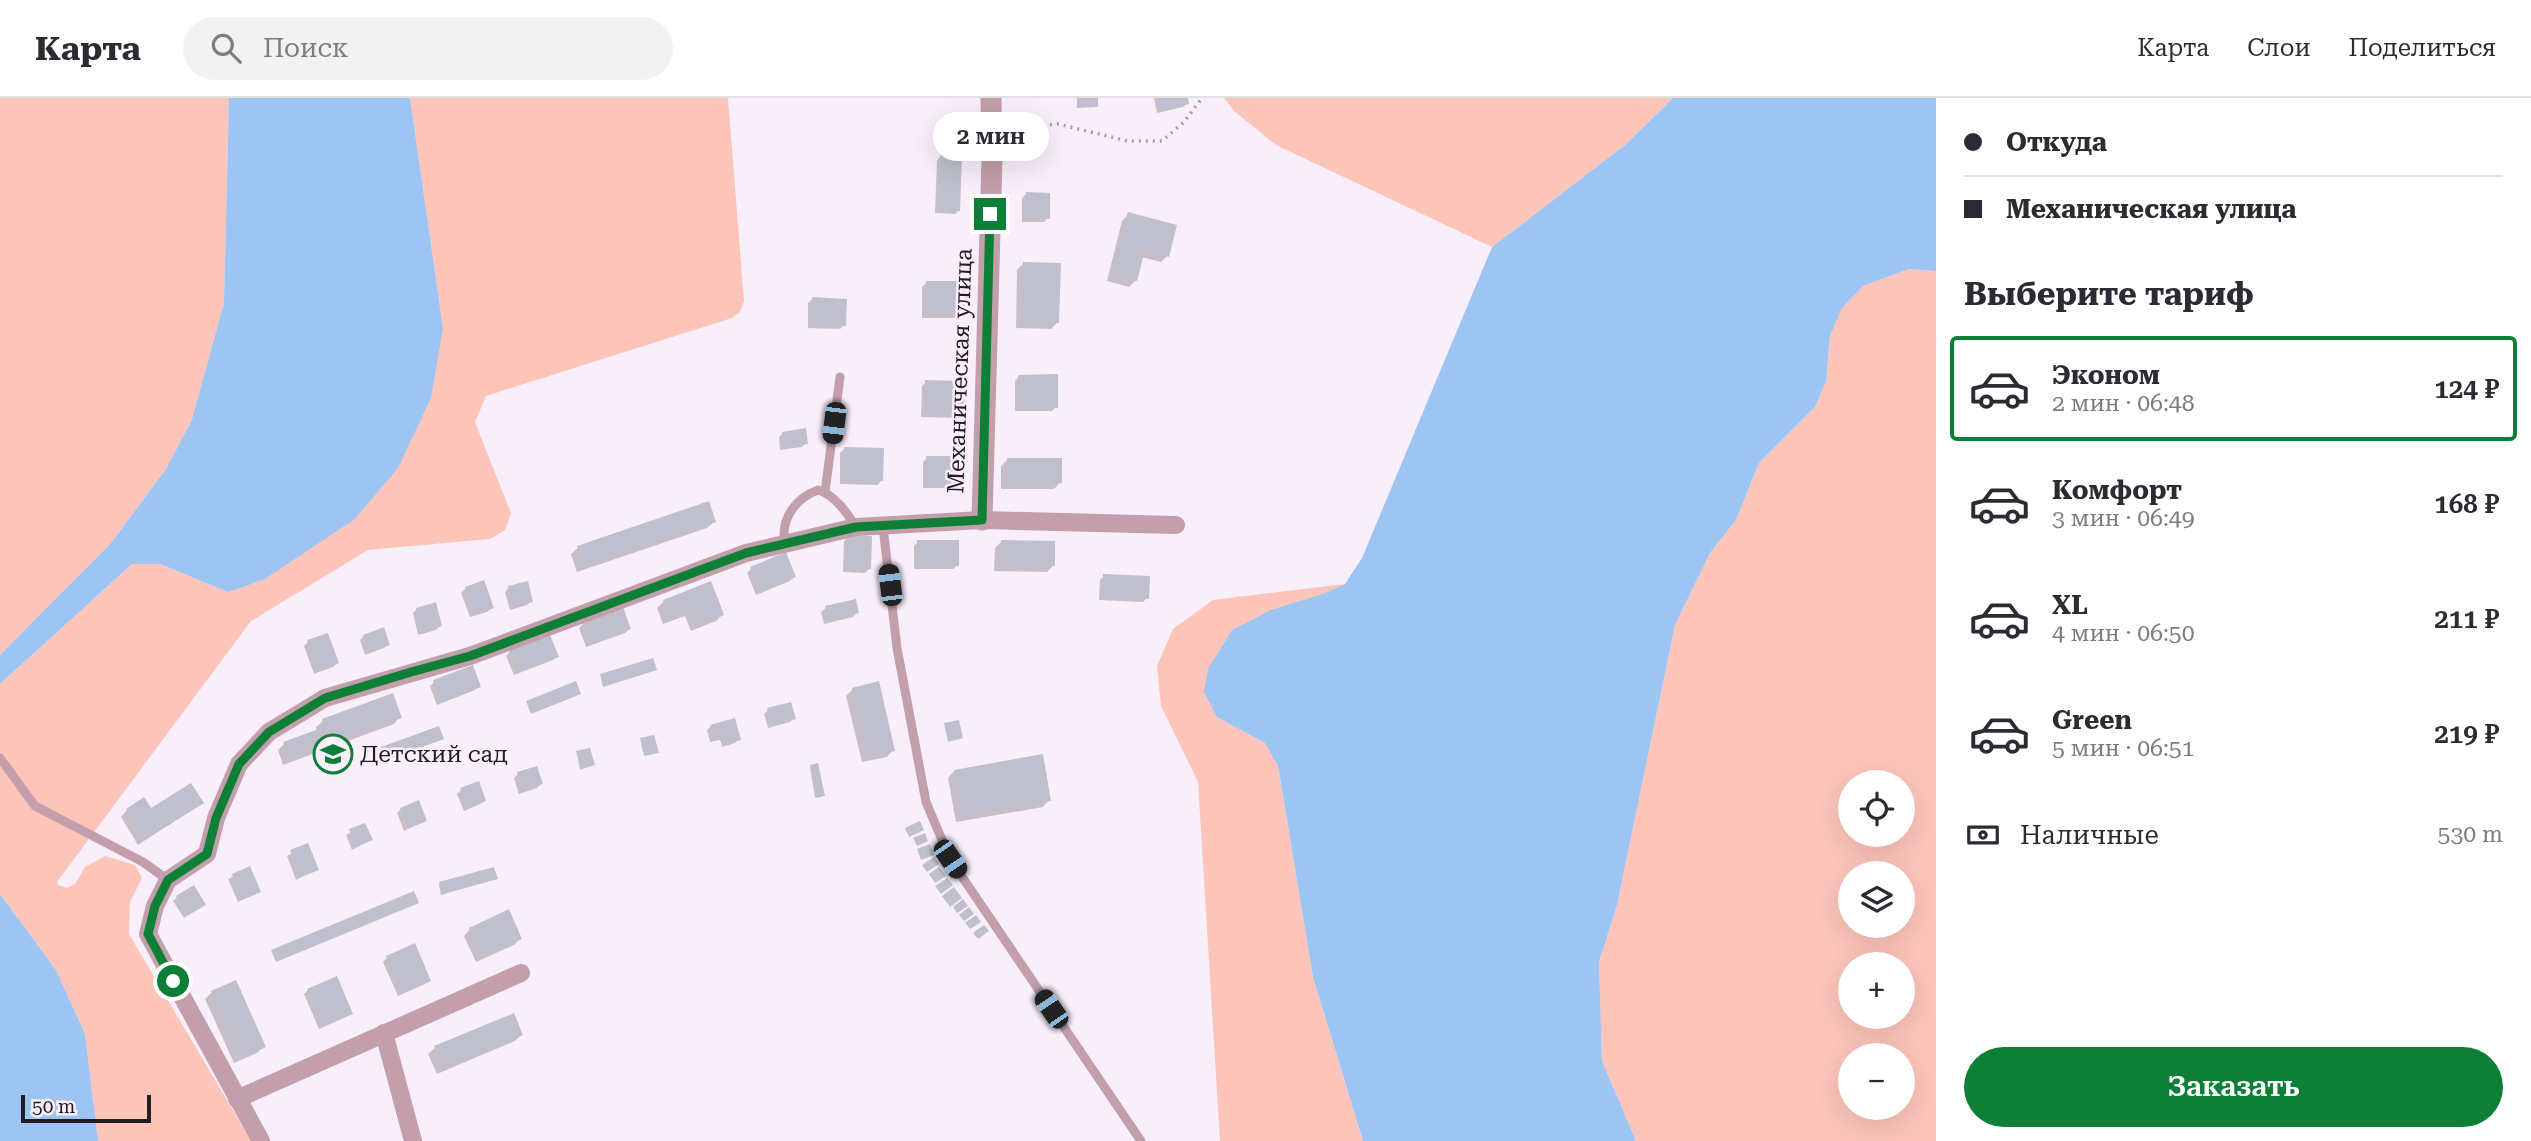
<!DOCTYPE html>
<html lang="ru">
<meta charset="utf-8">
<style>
:root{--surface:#fff;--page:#f2f2f3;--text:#2b2b33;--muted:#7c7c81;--line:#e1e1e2;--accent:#0e7f36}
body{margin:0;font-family:"Roboto Serif",serif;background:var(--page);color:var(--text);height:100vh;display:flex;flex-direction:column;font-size:26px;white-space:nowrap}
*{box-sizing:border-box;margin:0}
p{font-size:23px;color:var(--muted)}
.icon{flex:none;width:38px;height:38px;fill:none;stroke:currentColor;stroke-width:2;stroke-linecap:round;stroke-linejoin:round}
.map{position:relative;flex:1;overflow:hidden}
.side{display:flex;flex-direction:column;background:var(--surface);width:595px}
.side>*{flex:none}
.hud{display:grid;align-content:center;height:154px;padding:0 28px;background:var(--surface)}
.controls{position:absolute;left:1838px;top:672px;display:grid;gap:14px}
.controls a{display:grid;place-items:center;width:77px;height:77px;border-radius:50%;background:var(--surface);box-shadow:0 7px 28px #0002;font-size:35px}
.scale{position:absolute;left:21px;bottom:18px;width:130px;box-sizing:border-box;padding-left:7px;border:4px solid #211d21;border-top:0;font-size:19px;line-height:24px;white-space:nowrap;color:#211d21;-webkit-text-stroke:5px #f9effb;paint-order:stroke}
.end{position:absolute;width:32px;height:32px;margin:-16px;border:9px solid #0e7f36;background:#fff;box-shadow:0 0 0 4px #fff}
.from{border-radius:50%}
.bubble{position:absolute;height:49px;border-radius:24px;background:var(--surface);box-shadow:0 7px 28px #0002;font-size:23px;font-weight:600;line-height:49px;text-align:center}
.car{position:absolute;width:21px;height:42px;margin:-21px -10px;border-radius:9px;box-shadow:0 0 5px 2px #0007;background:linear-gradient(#222 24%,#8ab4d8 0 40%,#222 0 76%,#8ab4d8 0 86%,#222 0)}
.hud b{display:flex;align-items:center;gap:24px;height:66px;font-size:26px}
.hud b+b{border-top:2px solid var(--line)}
.hud i{width:18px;height:18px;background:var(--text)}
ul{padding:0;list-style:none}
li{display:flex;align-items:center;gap:21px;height:105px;margin:0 14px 10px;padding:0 14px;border:4px solid transparent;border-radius:7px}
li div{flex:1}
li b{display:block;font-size:26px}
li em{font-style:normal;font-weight:600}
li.on{border-color:var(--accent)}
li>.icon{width:63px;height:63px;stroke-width:1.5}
h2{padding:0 28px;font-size:32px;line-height:84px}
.pay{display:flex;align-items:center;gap:18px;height:77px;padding:0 28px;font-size:26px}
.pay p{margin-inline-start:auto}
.primary-button{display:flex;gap:14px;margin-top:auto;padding:14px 28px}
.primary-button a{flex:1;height:80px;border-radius:42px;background:var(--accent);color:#fff;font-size:28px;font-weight:600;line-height:80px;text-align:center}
header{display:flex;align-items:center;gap:42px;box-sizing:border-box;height:98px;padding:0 35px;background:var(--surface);border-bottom:2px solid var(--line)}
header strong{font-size:33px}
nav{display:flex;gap:38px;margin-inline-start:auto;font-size:24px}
.search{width:490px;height:63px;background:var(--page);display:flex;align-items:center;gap:18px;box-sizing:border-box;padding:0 24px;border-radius:38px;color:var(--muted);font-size:26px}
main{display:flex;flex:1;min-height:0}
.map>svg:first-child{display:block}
</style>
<header>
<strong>Карта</strong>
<div class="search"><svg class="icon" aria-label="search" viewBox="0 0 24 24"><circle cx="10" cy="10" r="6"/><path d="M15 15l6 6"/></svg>Поиск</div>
<nav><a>Карта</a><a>Слои</a><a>Поделиться</a></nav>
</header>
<main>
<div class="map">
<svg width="1936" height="1043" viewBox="0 0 1936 1043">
<rect width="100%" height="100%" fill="#f9effb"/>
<g fill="#fdc5ba" fill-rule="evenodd">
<path d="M0,0h229l-5,205 -31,117 -27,49 -55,74 -111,112z"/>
<path d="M410,0h318l16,203 -4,11 -8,6 -246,78 -11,26 36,91 -6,17 -15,9 -122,11 -117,71 -194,261 1,3 9,3 8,-4 10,-17 20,-11 30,9 7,13 -12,24 -1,32 122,207h-153l-13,-107 -29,-64 -56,-76v-210l132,-120h28l68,28 215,-264z"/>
<path d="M1224,0h449l-48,47 -133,102 -216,-102 -42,-34z"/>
<path d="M1909,171l27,2v870h-300l-34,-80 -3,-99 18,-57 58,-280 35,-72 26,-33 23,-57 56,-56 11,-25 4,-46 11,-28 21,-22zM1850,684h52v53h-52zM1850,775h52v53h-52zM1850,866h52v53h-52zM1850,957h52v53h-52z"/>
<path d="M1345,486l-22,10 -106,123 49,26 12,23 35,211 50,164h-143l-22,-359 -37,-76 -4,-40 16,-37 40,-29z"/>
</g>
<g fill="#9cc5f4">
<path d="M229,0h181l33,230 -12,70 -33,70 -43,51 -90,60 -37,13 -68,-28h-28l-132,120v-29l111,-112 55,-74 26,-49 32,-117z"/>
<path d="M1673,0h263v173l-27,-2 -46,17 -21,22 -12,28 -4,46 -11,25 -56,56 -23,57 -26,33 -35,72 -58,280 -18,57 3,99 34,80h-273l-50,-164 -35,-211 -13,-23 -48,-26 -13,-25 4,-23 24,-39 39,-20 52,-16 22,-10 17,-26 130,-311 133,-102z"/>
<path d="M0,796l56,76 29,64 13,107h-98z"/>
</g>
<g fill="#0003">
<path d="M1077,0h19v9l-19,1z"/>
<path d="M1154,0h32l2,5 -5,4 -26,6z"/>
<path d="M941,58l18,54 -4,4 -20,-1 2,-53z"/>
<path d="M1026,96l22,24 -4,4h-22v-24z"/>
<path d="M1129,116l38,42 -6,6 -20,-5 -6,24 -6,6 -22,-6 15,-60z"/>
<path d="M1023,166l35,58 -7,7 -35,-1 1,-58z"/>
<path d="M926,185l38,31 -5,4h-37v-31z"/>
<path d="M812,201l32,26 -4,4 -32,-1v-25z"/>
<path d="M1019,279l37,30 -4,4h-37v-30z"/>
<path d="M926,284l36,32 -4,4 -37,-1 1,-31z"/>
<path d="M783,335l23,10 -4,4 -22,3 -1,-13z"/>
<path d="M844,351l37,32 -4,4 -37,-1v-31z"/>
<path d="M927,360l32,26 -4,4h-32v-26z"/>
<path d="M1008,361l53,23 -7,7h-53v-23z"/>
<path d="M714,424l-7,6 -130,44 -6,-18 7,-6z"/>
<path d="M848,439l21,32 -4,4 -22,-1 1,-31z"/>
<path d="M918,444l39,23 -4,4h-39v-23z"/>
<path d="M1001,444l53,23 -7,7 -53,-1 1,-23z"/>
<path d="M751,471l43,8 -4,4 -34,14 -9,-22z"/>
<path d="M1104,478l43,22 -4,4 -44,-2 1,-20z"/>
<path d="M509,489l22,14 -4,4 -17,5 -5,-18z"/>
<path d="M466,490l26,20 -5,4 -17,5 -9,-24z"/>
<path d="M664,503l58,14 -6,6 -25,10 -6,-15 -22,8 -6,-16z"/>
<path d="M826,510l31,5 -4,4 -29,7 -3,-12z"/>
<path d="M417,511l23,17 -4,4 -18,5 -5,-22z"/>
<path d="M583,526l46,5 -4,4 -39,14 -7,-19z"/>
<path d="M364,538l24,8 -4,4 -19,7 -5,-15z"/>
<path d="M308,544l29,21 -4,4 -19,7 -10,-28z"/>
<path d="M510,554l47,4 -4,4 -39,15 -8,-19z"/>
<path d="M472,569l7,19 -4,4 -38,15 -7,-19 4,-4z"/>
<path d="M853,591l40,61 -6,7 -25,5 -16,-66z"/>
<path d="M768,612l26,8 -4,4 -22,6 -4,-14z"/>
<path d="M400,619l-6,7 -111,41 -5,-15 6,-6 33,-13 -1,-4 7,-6z"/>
<path d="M711,628l28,13 -4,4 -13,4 -2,-7 -10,2 -3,-12z"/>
<path d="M577,655l16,12 -13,5z"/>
<path d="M810,669l13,28 -1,2 -7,1z"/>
<path d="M954,673l95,29 -6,7 -87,15 -8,-44z"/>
<path d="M518,676l23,10 -4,4 -18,6 -5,-16z"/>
<path d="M461,692l23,10 -4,4 -16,7 -7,-17z"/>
<path d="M201,705l-63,42 -17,-28 6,-7h23z"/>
<path d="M401,711l24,11 -21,11 -7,-18z"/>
<path d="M364,727l6,15 -18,10 -6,-15z"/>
<path d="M307,747l10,24 -21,11 -9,-24z"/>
<path d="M249,771l10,23 -21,10 -10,-23z"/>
<path d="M496,780l-55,17 -2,-10 1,-1z"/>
<path d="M177,799l23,11 -16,10 -11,-17z"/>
<path d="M470,831l50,10 -6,6 -38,17 -12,-26z"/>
<path d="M387,860l42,22 -4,4 -27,12 -15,-34z"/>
<path d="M308,892l42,23 -4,4 -27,12 -15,-35z"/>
<path d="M212,894l52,54 -7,7 -23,10 -29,-64z"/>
<path d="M521,937l-6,6 -78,33 -9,-20 7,-6z"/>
</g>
<g fill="#bfbfcd">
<rect x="1078" y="0" width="20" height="9"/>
<path d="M1159,0h29l1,6 -28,6z"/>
<path d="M940,57h22l-2,56 -22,-1z"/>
<path d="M1026,94l24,1v26h-25z"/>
<path d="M1128,114l49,13 -8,32 -24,-7 -8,31 -25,-6z"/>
<path d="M1023,164l38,1 -2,60 -38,-1z"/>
<rect x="926" y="183" width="39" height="33"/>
<path d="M812,199l35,2 -1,27 -35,-1z"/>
<path d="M1058,276v34h-39l-1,-33z"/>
<path d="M925,282l40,1 -1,34 -40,-1z"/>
<path d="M806,330l2,16 -24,3 -2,-15z"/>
<path d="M844,349l40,1 -1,33h-40z"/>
<rect x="926" y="358" width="35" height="29"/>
<rect x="1007" y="360" width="55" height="25"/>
<path d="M709,403l7,21 -132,45 -7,-21z"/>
<path d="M848,437l24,1 -1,33h-25z"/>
<path d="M917,442h42v26l-42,-1z"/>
<path d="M1001,442l54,1v25l-55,-1z"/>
<path d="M786,454l10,25 -36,15 -10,-25z"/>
<path d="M1103,476l47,2 -1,23 -47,-2z"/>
<path d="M484,482l10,28 -20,7 -9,-28z"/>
<path d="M528,483l5,21 -20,5 -5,-21z"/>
<path d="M711,483l13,34 -27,10 -5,-14 -22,8 -7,-19z"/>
<path d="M856,501l3,14 -31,8 -3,-15z"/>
<path d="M436,504l6,24 -20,6 -6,-24z"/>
<path d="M623,509l8,22 -41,15 -8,-22z"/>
<path d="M384,529l6,18 -21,7 -6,-17z"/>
<path d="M328,535l11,30 -21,8 -11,-31z"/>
<path d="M550,537l9,22 -41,15 -9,-22z"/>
<path d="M653,560l4,12 -54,17 -3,-13z"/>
<path d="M473,567l8,22 -40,15 -8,-22z"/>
<path d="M576,583l5,13 -50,20 -5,-13z"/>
<path d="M879,583l16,70 -27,6 -16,-69z"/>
<path d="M393,595l9,25 -112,41 -7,-17 41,-15 -2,-8z"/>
<path d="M791,604l5,17 -24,6 -5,-17z"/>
<path d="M735,620l6,22 -15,4 -2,-7 -10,2 -4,-14z"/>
<path d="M959,622l4,18 -15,4 -4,-19z"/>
<path d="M439,628l5,13 -58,21 -5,-13z"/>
<path d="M654,637l5,18 -15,3 -4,-18z"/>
<path d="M590,650l5,17 -14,4 -5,-18z"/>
<path d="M1043,656l8,47 -89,15 -8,-46z"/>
<path d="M818,665l7,33 -9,1 -6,-32z"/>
<path d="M537,668l6,18 -20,7 -6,-19z"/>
<path d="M479,683l7,20 -18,7 -8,-20z"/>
<path d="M191,685l13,20 -59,37 -19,-31 18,-12 7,11z"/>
<path d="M419,702l8,21 -18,7 -9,-20z"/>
<path d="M920,723l4,9 -15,7 -4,-9z"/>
<path d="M365,725l8,17 -17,7 -7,-18z"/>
<path d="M925,735l3,8 -11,5 -4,-8z"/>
<path d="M308,745l11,27 -18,7 -11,-27z"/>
<path d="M930,746l4,11 -13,5 -4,-11z"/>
<path d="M934,759l5,7 -12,8 -5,-7z"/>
<path d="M250,768l11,26 -19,8 -10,-26z"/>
<path d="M494,769l4,12 -55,15 -4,-12z"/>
<path d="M939,769l7,9 -11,7 -6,-9z"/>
<path d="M947,780l6,7 -12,9 -6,-8z"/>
<path d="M194,787l12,20 -18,10 -12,-19z"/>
<path d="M954,789l8,11 -12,9 -8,-11z"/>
<path d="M414,793l5,12 -143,59 -5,-12z"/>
<path d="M963,801l5,7 -11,7 -4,-6z"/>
<path d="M969,809l5,7 -10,7 -5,-6z"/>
<path d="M509,811l13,30 -40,18 -13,-29z"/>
<path d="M976,817l5,7 -11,7 -5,-6z"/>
<path d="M984,827l5,6 -11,8 -5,-6z"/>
<path d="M415,845l16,38 -29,12 -16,-37z"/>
<path d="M337,878l16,38 -30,12 -16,-37z"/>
<path d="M236,882l30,67 -25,11 -30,-67z"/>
<path d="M514,915l9,22 -80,34 -9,-23z"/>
</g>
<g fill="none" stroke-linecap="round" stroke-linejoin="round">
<path stroke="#a49da6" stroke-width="3.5" stroke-dasharray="2 5" stroke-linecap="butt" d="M1008,30l50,-4 70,17h34l22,-19 18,-24"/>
<g stroke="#c29fab" stroke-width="9">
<path d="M825,394l15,-115"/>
<path d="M883,429l14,121 29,154 24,57 191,282"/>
<path d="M785,445c-5,-24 11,-45 33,-53 17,5 29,23 38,37"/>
<path d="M0,660l35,48 108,56 25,18"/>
</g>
<g stroke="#c29fab" stroke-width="18">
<path d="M384,935l29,108"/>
<path d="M237,1001l284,-126"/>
<path d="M261,1043l-113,-207 7,-28 13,-26 39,-26 9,-36 23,-54 30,-32 56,-34 145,-42 276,-103 110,-26 126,-7 194,5"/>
</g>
<path stroke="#c29fab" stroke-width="21" d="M982,422l10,-362 -1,-60"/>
</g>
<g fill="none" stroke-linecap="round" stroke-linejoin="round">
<path stroke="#0e7f36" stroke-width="9" d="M173,883l-25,-47 7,-28 13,-26 39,-26 9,-36 23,-54 30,-32 56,-34 86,-26 59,-16 276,-103 110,-26 126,-7 8,-306"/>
</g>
<defs>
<symbol id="school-ring" viewBox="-11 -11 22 22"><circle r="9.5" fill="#f9effb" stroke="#0e7f36" stroke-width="1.5"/><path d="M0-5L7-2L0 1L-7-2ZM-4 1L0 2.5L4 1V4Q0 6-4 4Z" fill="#0e7f36"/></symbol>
</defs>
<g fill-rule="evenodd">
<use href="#school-ring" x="311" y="634" width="44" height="44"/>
</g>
<g text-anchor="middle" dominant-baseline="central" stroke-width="5" stroke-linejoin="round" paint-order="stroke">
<g font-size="23" fill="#211d21" stroke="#f9effb">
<text transform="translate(960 273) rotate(-88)">Механическая улица</text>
</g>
<g font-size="23" fill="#211d21" stroke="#f9effb" text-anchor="start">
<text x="360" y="656">Детский сад</text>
</g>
</g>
</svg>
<div class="controls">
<a><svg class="icon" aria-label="locate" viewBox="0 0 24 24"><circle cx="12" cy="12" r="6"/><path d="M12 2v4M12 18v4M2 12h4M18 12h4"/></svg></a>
<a><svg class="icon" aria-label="layers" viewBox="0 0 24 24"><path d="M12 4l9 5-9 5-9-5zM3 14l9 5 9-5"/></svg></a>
<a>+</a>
<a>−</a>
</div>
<div class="scale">50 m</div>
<i class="end from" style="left:173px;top:883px"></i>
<i class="end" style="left:990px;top:116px"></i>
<div class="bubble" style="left:933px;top:14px;width:116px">2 мин</div>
<i class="car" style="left:834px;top:325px;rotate:187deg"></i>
<i class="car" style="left:890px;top:487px;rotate:353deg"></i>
<i class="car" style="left:950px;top:761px;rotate:146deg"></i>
<i class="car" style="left:1051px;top:911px;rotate:326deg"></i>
</div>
<section class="side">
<div class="hud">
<b><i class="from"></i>Откуда</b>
<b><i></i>Механическая улица</b>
</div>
<h2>Выберите тариф</h2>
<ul>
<li class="on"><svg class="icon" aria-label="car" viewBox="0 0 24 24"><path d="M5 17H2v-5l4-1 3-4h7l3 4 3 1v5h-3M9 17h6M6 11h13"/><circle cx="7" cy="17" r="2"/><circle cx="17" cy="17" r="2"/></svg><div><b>Эконом</b><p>2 мин · 06:48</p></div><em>124 ₽</em></li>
<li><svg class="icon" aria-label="car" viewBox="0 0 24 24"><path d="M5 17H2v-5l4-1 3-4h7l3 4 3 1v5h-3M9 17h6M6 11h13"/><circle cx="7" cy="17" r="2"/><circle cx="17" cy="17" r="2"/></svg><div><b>Комфорт</b><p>3 мин · 06:49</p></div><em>168 ₽</em></li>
<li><svg class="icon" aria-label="car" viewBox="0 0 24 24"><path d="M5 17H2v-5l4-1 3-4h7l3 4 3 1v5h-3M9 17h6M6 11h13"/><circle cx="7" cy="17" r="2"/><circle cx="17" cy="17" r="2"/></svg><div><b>XL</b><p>4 мин · 06:50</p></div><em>211 ₽</em></li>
<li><svg class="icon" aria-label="car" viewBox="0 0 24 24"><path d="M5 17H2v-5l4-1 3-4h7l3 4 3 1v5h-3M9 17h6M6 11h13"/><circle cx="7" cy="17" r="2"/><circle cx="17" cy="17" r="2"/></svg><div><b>Green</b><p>5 мин · 06:51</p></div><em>219 ₽</em></li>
</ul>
<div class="pay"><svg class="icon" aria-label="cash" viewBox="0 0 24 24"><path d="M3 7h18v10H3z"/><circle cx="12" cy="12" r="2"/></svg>Наличные<p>530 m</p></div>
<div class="primary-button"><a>Заказать</a></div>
</section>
</main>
